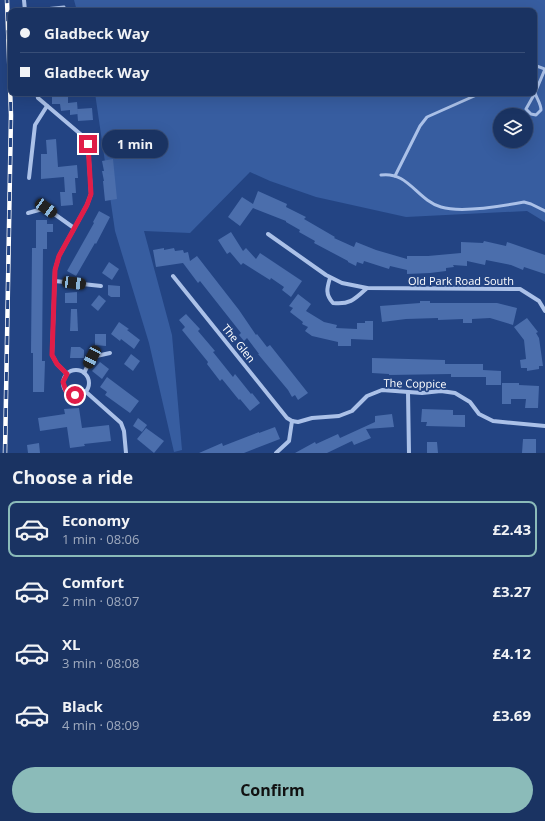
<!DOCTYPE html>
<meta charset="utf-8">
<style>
:root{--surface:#1a3362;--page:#273f6b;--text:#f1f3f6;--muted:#9faabe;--line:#384e77;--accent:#8bbbb9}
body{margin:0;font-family:"Open Sans",sans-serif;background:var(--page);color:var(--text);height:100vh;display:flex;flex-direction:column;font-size:15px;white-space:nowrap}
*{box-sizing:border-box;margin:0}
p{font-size:13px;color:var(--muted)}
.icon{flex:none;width:22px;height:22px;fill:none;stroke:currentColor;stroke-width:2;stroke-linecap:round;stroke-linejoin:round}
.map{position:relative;height:453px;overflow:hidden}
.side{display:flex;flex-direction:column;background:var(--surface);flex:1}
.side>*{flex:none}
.top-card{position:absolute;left:8px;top:8px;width:529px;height:88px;border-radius:8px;box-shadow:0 4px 16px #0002,0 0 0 1px var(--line);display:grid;align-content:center;height:88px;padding:0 12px;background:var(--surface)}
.controls{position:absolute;left:493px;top:108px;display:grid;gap:8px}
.controls a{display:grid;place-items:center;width:40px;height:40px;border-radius:50%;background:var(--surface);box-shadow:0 4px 16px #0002,0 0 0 1px var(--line);font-size:20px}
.end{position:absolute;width:18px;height:18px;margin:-9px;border:5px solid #e11d48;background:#fff;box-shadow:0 0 0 2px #fff}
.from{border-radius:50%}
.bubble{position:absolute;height:28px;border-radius:14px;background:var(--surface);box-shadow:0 4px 16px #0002,0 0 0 1px var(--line);font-size:13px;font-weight:700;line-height:28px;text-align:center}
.car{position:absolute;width:12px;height:24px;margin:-12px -6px;border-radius:5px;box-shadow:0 0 3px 1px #0007;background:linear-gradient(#222 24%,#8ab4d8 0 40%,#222 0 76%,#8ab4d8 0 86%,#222 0)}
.top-card b{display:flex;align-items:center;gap:14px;height:38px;font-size:15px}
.top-card b+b{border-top:1px solid var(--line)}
.top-card i{width:10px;height:10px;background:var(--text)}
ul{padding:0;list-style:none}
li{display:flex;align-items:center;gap:12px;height:56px;margin:0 8px 6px;padding:0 4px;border:2px solid transparent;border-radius:8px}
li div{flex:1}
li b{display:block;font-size:15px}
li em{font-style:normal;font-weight:700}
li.on{border-color:var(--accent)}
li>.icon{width:36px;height:36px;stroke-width:1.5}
h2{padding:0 12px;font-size:18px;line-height:48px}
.primary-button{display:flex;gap:8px;margin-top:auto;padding:8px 12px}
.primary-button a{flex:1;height:46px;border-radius:24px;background:var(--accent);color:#111;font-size:16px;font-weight:700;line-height:46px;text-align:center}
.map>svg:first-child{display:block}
</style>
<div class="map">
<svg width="545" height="453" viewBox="0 0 545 453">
<rect width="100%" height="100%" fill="#234483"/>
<path fill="#375da0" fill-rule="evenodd" d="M74,0h471v222l-18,-11 -121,6 -90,-20 -46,-16 -20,-9 -60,61 -46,-2 28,104 10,115 -8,2 -25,-109 -34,-112 -20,-138h439v-82h-457zM500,115h26v26h-26z"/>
<g fill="#4b6eac">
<path d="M52,93h7l1,3 8,-1v8l9,-1 1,12 -8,1v-5l-9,1 -1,-7h-8z"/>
<path d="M92,108l1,12 -15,1 -1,-12z"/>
<path d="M56,139l2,28 19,-2 1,13h-3l1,15h-4l1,12 -12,1 -1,-14h5l-1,-15 -23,2v-25h6l-1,-14z"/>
<path d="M113,159l4,40 -12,2 -2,-20h1l-2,-10h2l-2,-10z"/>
<path d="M258,191l29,13 -1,3 20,10 -2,2 31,18 -1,1 20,9 2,-5 20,8 31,9v-3h21l33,-3v-11l22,1 1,-2 22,5 1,-4 38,13v19l-21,-7 -1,3 -12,-5 -25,-5 -1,5 -18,-4v5l-14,-1 1,2 -8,1v3l-16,2 -23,1v-4l-17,-4 -1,3 -25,-8 -1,3 -6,-2 -1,4 -8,-4v-1l-34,-18 1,-2 -16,-9 1,-2 -14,-8v-1l-33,-13 -13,18 -12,-9 14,-20 11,7z"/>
<path d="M99,211l11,6 -14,27 -1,-1 -19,33 -9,-5 27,-48 -1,-1z"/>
<path d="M36,220h11v4h6v8h-6v17h-4l-1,112h3l-1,31h-11v-39h-2l1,-105h4z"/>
<path d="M231,232l12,19 3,-3 10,11 4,-6 42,28 -11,16 -9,-7 2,-3 -13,-9 -1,2 -27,-17 -2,2 -11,-13 -3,2 -9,-14z"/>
<path d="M164,248v2l10,-2 1,3 8,-1 1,3 4,-1 2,9 7,-5 42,54 17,25 1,-1 10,13 3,-2 38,48 -10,7 -3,-5 -3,2 -4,-7 -30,-36h1l-12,-16 -3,3 -5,-6 2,-2 -41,-52 -2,2 -15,-20 -27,4 -3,-17z"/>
<path d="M109,262l10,7 -7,11 -10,-7z"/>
<path d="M108,285l12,1v11h-9l-3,-2z"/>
<path d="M77,292v11h-12v-10z"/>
<path d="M298,294l13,10 -5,7 18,11 13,3 -1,3 21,1v-6h8v-2h8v19l-22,-1v7h-13v-4l-26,-6 -7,-5 3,-4 -6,-3 1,-2 -13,-10 3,-4 -4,-2z"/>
<path d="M99,295l7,6 -8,10 -7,-6z"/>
<path d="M420,301h10v2h67l20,5 -4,17 -23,-7 -18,1v4h-9v-4l-25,1v-2l-32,1 -24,3 -2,-16 40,-3z"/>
<path d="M71,309h6l1,22h-8z"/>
<path d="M186,314l14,15 -2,2 17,20 -2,1 20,25 2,-3 16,20 1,-1 8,10 -10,8 -10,-12 -1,1 -17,-21 -2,2 -13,-17 1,-2 -26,-32 3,-3 -6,-7z"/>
<path d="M527,318l11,14 -2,1 3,5 4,28h-4v3l-12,2v-3h-6l-1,-8 6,-1 -2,-19 -10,-13z"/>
<path d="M119,322l10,7 -2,1 13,10 -6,9 -13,-10 -1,2 -9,-7z"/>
<path d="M95,334h11v12l-11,-1z"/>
<path d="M71,347h9l4,3v8h-14z"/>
<path d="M131,354l9,7 -7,10 -9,-7z"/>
<path d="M372,358l73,2v4h38v6l18,1v14h-15v-8h-35v-3l-62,1v-1l-17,-1z"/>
<path d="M100,362l9,7 -7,10 -10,-8z"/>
<path d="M107,377l32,24 -9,12 -25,-18 2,-3 -7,-5z"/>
<path d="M502,383h17v2l20,1 -1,22h-13l1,-9h-15v5h-9z"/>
<path d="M79,408l3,20 27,-3 2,16 -27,3 1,2 -15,2 -3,-21 -27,4 -2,-13 27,-4 -1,-5z"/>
<path d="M422,409l31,1v5h12v12l-39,-1 1,-4h-6z"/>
<path d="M392,414l2,13 -28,2 5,9 -17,7 -2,-4 -25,12h-32l20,-11 1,2 22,-10 2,4 35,-16v-6z"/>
<path d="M138,418l9,7 -5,7 -9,-6z"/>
<path d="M275,427l5,12 -36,14h-45l23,-10 1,3 36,-14v1z"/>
<path d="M146,428l18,13 -10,12 -17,-14z"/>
<path d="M523,439h13v14h-14z"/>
<path d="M427,442h10l1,11h-11z"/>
<path d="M39,443l1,10h-12l-1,-8z"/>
</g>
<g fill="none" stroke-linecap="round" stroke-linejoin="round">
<g stroke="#abc1e8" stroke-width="3">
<path d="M25,11l39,-4"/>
<path d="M534,65l11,4 -10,24 -9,16 5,5 5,1 5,-5c0,-6 -4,-11 -6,-17"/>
<path d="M381,175c27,-4 36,25 60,32 20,6 62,-1 83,-5l7,2 14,7"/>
<path d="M395,176l25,-50 7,-9 54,-24"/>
</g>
<g stroke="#abc1e8" stroke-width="4">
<path d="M24,0l1,11"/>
<path d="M37,93l1,5 47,40 3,6 3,50 -4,11 -28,51 -4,14 -3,85 5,9 10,10"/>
<path d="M29,178l6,-53 12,-19"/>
<path d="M28,213l18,-5 28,20"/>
<path d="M268,234l58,41 16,8 25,5 153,1 19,12 6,10"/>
<path d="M173,276l114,142 5,3"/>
<path d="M330,278c-3,10 -5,16 3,25 17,2 22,-4 34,-15"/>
<path d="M55,281l46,5"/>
<circle cx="76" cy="383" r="13"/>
<path d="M84,373l8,-16 18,-4"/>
<path d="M85,391l36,32 3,8 2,22"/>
<path d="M408,392l1,61"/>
<path d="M292,421l6,1 14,-4 27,-2 13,-5 15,-15 15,-6 40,3 19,-2 14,2 15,9 9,12 14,7 52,5"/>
<path d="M276,453l13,-12 3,-20"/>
</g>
<defs>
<path id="rail" d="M5,453l6,-338 -4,-115"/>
</defs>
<use href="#rail" stroke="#fff" stroke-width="4.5"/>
<use href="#rail" stroke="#234483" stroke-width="3" stroke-dasharray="9" stroke-linecap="butt"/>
</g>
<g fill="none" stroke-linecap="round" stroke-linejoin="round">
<path stroke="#e11d48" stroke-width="5" d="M75,395l-9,-4 -3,-9 4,-8 -10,-10 -5,-9 3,-85 4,-14 28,-51 4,-11 -3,-50"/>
</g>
<g text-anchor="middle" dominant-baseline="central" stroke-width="3.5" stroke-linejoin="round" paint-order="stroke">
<g font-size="11" fill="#fff" stroke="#234483">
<text x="461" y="280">Old Park Road South</text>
<text transform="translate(239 343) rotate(51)">The Glen</text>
<text transform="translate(415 383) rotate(1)">The Coppice</text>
</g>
</g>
</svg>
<div class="controls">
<a><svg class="icon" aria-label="layers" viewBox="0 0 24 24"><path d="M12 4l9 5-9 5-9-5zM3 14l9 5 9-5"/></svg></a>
</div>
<i class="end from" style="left:75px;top:395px"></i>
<i class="end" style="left:88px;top:144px"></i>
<div class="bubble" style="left:102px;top:130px;width:66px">1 min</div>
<i class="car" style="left:46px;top:208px;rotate:126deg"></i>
<i class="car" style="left:74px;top:283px;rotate:97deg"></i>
<i class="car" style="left:92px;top:357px;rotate:207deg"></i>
<div class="top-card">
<b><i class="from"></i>Gladbeck Way</b>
<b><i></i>Gladbeck Way</b>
</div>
</div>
<section class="side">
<h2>Choose a ride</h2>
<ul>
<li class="on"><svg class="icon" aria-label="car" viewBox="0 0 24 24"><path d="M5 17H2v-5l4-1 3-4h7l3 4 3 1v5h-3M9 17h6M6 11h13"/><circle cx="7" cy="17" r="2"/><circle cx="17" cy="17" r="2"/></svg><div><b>Economy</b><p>1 min · 08:06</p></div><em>£2.43</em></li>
<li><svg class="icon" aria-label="car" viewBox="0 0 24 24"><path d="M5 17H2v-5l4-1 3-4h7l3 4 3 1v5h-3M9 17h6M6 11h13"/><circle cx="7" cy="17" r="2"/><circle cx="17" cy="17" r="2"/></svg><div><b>Comfort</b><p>2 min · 08:07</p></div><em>£3.27</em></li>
<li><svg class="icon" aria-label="car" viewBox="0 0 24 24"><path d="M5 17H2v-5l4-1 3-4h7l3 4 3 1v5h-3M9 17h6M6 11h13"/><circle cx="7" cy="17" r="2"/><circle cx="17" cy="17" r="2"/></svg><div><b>XL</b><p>3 min · 08:08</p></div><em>£4.12</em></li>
<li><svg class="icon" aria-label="car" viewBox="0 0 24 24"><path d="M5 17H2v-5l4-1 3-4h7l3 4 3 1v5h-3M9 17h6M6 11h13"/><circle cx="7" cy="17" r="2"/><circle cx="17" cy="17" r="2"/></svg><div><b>Black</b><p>4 min · 08:09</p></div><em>£3.69</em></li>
</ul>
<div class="primary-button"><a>Confirm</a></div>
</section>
